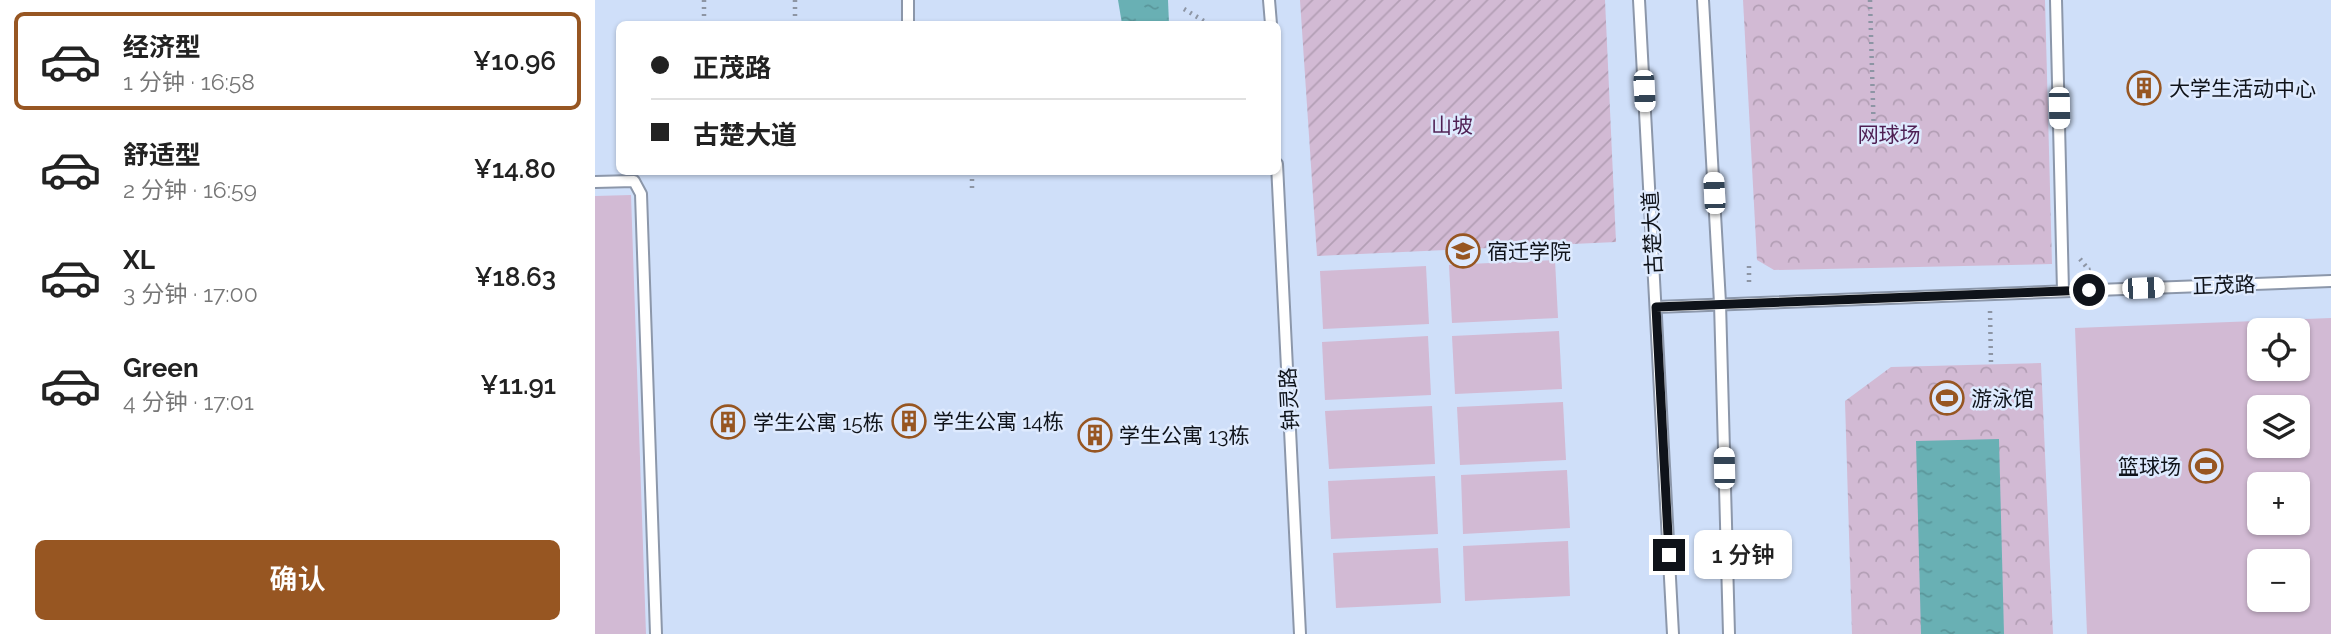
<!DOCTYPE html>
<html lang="zh">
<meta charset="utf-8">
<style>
:root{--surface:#fff;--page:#f2f2f2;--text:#222;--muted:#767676;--line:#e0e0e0;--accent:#975622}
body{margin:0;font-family:Raleway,"Noto Sans SC",sans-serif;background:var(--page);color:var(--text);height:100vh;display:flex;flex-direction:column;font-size:26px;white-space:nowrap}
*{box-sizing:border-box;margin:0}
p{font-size:23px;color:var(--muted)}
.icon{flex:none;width:38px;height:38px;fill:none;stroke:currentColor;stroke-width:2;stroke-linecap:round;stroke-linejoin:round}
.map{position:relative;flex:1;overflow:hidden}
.drawer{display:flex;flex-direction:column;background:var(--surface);width:595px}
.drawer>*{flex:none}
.top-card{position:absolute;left:21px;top:21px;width:665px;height:154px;border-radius:10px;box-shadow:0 2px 5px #0004;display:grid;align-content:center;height:154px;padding:0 35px;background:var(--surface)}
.fabs{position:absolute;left:1652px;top:318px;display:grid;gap:14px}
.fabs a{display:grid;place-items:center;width:63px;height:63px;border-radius:10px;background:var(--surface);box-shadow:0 2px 5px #0004;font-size:35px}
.end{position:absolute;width:32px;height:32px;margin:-16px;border:9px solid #0f131a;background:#fff;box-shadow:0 0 0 4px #fff}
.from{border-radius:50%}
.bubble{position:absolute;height:49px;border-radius:10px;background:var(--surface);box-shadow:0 2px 5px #0004;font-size:23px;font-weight:600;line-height:49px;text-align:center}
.car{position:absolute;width:21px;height:42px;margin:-21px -10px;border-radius:9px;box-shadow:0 0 5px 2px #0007;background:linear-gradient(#fff 24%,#345 0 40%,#fff 0 76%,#345 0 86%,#fff 0)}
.top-card b{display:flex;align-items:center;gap:24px;height:66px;font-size:26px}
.top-card b+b{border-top:2px solid var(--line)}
.top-card i{width:18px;height:18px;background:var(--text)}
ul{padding:12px 0 0;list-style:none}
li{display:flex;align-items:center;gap:21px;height:98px;margin:0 14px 10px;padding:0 21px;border:4px solid transparent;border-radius:10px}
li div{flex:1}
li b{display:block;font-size:26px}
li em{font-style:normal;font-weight:600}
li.on{border-color:var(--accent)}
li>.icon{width:63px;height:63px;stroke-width:1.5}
.cta{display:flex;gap:14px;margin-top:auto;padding:14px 35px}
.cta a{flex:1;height:80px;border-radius:10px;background:var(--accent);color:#fff;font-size:28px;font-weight:600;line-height:80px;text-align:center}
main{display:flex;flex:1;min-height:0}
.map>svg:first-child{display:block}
</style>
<main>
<section class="drawer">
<ul>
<li class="on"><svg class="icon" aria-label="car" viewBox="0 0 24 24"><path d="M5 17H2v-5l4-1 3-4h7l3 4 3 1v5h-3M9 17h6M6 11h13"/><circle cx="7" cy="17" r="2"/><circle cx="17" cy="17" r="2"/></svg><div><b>经济型</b><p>1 分钟 · 16:58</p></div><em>¥10.96</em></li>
<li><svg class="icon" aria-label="car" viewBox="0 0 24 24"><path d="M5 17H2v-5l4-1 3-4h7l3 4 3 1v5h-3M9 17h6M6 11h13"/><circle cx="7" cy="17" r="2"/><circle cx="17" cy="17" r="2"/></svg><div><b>舒适型</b><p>2 分钟 · 16:59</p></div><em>¥14.80</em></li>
<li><svg class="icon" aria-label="car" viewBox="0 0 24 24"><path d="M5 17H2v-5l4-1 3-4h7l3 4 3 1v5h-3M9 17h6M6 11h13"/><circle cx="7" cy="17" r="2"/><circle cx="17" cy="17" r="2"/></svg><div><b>XL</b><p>3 分钟 · 17:00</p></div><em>¥18.63</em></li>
<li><svg class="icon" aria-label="car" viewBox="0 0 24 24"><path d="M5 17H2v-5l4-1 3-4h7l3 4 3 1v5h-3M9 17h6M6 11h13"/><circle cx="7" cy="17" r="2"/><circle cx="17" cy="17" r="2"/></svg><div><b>Green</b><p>4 分钟 · 17:01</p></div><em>¥11.91</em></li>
</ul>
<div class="cta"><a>确认</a></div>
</section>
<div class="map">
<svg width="1736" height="634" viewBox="0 0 1736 634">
<defs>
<pattern id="park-crowns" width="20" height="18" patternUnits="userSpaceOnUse" patternTransform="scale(1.75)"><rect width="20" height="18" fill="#d2bad4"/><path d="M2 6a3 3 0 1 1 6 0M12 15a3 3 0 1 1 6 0" fill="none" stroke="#b39fb5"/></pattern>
<pattern id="garden-furrows" width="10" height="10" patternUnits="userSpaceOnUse" patternTransform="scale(1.75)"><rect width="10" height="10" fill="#d2bad4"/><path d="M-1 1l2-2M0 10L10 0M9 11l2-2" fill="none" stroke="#b39fb5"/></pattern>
<pattern id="water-ripples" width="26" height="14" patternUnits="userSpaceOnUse" patternTransform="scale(1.75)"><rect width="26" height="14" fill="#69b0b4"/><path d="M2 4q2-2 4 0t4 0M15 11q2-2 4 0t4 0" fill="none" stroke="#5a969a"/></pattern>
</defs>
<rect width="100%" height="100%" fill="#deeafe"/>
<path fill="#cfdff9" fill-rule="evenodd" d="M0,0h1736v634h-1736zM24,24h658v148h-658zM1664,331h39v38h-39zM1664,408h39v38h-39zM1664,485h39v38h-39zM1664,562h39v38h-39z"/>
<g fill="#d2bad4" fill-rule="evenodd">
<path d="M36,195l15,439h-51v-438z"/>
<path d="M960,260l3,58 -106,5 -3,-58z"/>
<path d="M831,266l3,58 -106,5 -3,-58z"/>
<path d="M1736,318v316h-244l-12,-306zM1664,331h39v38h-39zM1664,408h39v38h-39zM1664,485h39v38h-39zM1664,562h39v38h-39z"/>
<path d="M964,331l3,58 -107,5 -3,-58z"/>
<path d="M833,336l3,59 -106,5 -3,-58z"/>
<path d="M968,402l3,58 -106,5 -3,-58z"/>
<path d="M837,406l3,58 -106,5 -4,-58z"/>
<path d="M972,470l3,58 -107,6 -2,-59z"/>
<path d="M840,476l3,58 -107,5 -3,-58z"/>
<path d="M973,541l2,55 -105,5 -2,-55z"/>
<path d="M843,548l3,55 -105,5 -3,-55z"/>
</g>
<g fill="url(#park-crowns)">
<path d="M1148,0h302l7,264 -278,6 -17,-10z"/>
<path d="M1446,363l12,271h-201l-7,-233 46,-34z"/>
</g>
<path fill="url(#garden-furrows)" d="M705,0h305l11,242 -299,14z"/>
<g fill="url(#water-ripples)">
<path d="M523,0h50l1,24h-47z"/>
<path d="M1404,439l5,195h-83l-5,-193z"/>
</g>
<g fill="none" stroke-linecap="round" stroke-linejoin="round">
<defs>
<g id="lane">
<path d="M313,0v24"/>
<path d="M674,0l2,24"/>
<path d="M1044,0l34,634"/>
<path d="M1108,0l17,303 9,331"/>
<path d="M1461,0l7,291"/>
<path d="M682,164l23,470"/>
<path d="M0,182l39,-1 7,13 15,440"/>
<path d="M1061,307l675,-26"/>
</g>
</defs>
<use href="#lane" stroke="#8c97aa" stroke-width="14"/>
<g stroke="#8d95a4" stroke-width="4.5" stroke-dasharray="2 5" stroke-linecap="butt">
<path d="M109,0v24"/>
<path d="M200,0v24"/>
<path d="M1275,0l4,138"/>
<path d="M589,9l25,15"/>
<path d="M377,172v16"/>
<path d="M1485,259l9,11 6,-1"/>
<path d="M1154,266v20"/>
<path d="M1395,311l1,52"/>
</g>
<use href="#lane" stroke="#fff" stroke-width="10"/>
</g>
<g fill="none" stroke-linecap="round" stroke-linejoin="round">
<path stroke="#0f131a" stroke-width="9" d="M1074,555l-13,-248 433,-17"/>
</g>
<defs>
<symbol id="building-ring" viewBox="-11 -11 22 22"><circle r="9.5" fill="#deeafe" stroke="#975622" stroke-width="1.5"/><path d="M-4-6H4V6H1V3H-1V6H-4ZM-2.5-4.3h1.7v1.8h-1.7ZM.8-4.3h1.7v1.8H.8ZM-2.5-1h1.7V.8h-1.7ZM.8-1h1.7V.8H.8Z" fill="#975622"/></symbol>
<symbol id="university-ring" viewBox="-11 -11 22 22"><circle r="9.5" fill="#deeafe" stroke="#975622" stroke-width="1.5"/><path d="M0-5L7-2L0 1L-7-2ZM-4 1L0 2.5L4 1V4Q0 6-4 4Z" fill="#975622"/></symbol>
<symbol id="stadium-ring" viewBox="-11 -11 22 22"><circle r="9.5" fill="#deeafe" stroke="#975622" stroke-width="1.5"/><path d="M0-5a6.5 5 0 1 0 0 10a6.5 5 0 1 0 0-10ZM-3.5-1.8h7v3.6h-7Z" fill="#975622"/></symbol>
</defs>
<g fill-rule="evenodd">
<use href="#building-ring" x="1530" y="69" width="38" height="38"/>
<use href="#university-ring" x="849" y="232" width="38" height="38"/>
<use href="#stadium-ring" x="1333" y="379" width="38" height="38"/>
<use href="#building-ring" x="295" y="402" width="38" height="38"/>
<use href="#building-ring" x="114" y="403" width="38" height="38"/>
<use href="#building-ring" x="481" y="416" width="38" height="38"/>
<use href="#stadium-ring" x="1592" y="447" width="38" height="38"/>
</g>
<g text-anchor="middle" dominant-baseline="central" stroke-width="5" stroke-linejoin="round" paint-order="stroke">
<g font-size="21" fill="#0f131a" stroke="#deeafe" text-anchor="start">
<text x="1574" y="88">大学生活动中心</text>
<text x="892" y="251">宿迁学院</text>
<text x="1376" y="398">游泳馆</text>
<text x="338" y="421">学生公寓 14栋</text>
<text x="158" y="422">学生公寓 15栋</text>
<text x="524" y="435">学生公寓 13栋</text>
<text x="1586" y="466" text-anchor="end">篮球场</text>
</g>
<g font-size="21" fill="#4e1f53" stroke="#deeafe">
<text x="857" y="125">山坡</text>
<text x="1294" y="134">网球场</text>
</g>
<g font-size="21" fill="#0f131a" stroke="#deeafe">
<text transform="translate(1057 233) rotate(-93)">古楚大道</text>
<text transform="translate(1629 285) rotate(-2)">正茂路</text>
<text transform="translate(694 399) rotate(-93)">钟灵路</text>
</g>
</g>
</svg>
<div class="fabs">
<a><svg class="icon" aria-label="locate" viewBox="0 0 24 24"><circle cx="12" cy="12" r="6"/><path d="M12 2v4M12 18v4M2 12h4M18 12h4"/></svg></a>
<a><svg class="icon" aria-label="layers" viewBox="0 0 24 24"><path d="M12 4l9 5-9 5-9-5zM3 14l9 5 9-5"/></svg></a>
<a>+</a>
<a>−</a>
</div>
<i class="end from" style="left:1494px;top:290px"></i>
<i class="end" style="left:1074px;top:555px"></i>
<div class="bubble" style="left:1099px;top:530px;width:98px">1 分钟</div>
<i class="car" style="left:1049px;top:91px;rotate:177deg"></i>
<i class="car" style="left:1464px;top:108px;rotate:179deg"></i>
<i class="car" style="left:1119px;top:193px;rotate:357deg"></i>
<i class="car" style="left:1548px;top:288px;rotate:88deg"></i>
<i class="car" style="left:1129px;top:468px;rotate:359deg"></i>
<div class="top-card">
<b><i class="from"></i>正茂路</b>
<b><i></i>古楚大道</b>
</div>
</div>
</main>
